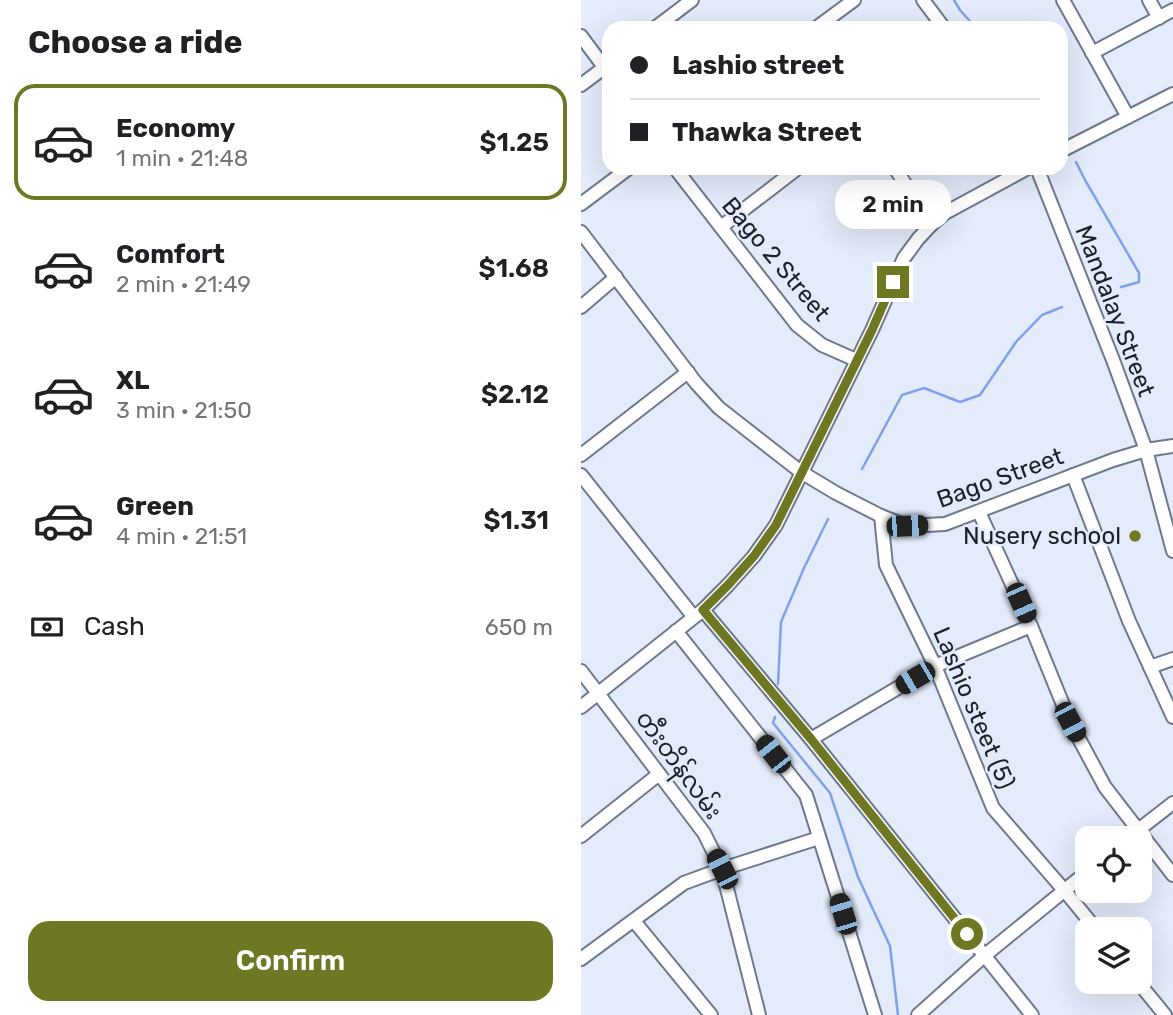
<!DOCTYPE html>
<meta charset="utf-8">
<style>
:root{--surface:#fff;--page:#f6f6f6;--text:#202124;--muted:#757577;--line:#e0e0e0;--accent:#6e7823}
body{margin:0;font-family:Rubik,"Noto Sans Myanmar",sans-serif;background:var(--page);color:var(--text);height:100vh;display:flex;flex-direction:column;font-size:26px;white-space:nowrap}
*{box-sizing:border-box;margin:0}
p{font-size:23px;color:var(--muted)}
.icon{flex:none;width:38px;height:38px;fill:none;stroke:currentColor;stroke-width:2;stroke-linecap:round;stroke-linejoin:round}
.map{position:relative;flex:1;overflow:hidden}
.panel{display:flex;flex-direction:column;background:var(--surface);width:581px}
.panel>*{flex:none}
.top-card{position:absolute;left:21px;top:21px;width:466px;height:154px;border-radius:21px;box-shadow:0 7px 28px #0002;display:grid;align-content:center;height:154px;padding:0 28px;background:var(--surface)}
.buttons{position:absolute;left:494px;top:826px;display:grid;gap:14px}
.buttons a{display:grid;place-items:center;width:77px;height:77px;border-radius:14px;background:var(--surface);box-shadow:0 7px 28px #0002;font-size:35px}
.end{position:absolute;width:32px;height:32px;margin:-16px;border:9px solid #6e7823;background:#fff;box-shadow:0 0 0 4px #fff}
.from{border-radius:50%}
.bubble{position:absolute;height:49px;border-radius:21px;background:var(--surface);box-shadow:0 7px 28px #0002;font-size:23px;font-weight:600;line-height:49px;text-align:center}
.car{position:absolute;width:21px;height:42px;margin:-21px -10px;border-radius:9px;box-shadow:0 0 5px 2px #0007;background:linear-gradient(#222 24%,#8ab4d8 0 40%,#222 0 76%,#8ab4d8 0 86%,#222 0)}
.top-card b{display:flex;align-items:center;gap:24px;height:66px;font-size:26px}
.top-card b+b{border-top:2px solid var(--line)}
.top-card i{width:18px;height:18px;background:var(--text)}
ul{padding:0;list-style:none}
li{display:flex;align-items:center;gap:21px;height:116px;margin:0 14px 10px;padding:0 14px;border:4px solid transparent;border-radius:21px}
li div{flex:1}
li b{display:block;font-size:26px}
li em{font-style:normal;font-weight:600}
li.selected{border-color:var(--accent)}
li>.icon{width:63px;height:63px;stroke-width:1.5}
h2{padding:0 28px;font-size:32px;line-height:84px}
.pay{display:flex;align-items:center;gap:18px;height:77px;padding:0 28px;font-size:26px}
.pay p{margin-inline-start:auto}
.primary-button{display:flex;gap:14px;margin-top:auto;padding:14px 28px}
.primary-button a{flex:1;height:80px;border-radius:21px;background:var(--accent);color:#fff;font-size:28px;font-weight:600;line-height:80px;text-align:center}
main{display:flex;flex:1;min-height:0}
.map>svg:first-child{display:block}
</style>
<main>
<section class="panel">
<h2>Choose a ride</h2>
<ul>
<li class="selected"><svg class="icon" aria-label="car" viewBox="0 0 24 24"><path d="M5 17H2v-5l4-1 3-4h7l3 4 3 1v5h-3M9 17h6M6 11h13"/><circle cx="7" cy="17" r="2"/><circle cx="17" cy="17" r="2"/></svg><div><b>Economy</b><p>1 min · 21:48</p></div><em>$1.25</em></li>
<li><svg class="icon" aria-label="car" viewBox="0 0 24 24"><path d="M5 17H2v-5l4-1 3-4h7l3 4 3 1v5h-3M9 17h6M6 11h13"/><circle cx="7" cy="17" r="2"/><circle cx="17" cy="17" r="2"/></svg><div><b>Comfort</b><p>2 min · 21:49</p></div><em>$1.68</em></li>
<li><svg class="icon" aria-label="car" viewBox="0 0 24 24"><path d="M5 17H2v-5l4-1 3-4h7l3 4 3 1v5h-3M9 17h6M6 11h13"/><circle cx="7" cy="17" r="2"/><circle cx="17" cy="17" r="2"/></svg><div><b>XL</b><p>3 min · 21:50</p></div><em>$2.12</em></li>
<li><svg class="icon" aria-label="car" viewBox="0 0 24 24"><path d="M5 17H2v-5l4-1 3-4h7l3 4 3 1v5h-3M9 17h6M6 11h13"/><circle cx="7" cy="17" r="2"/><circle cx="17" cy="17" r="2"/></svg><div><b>Green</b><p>4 min · 21:51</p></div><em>$1.31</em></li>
</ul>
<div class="pay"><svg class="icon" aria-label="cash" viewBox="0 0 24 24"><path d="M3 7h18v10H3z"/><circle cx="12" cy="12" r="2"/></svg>Cash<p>650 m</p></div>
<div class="primary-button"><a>Confirm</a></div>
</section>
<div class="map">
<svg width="592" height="1015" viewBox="0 0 592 1015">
<rect width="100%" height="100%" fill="#e4ebfa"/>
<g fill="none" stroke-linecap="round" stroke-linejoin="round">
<g stroke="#81a1eb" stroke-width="2.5">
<path d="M373,0l6,10 16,18"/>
<path d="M480,136l1,3"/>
<path d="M495,162l9,18 54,93v9l-18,5"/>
<path d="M281,469l40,-74 22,-7 36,14 20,-7 36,-53 26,-27 20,-8"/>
<path d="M197,684l3,-62 23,-54 24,-49"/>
<path d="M194,717l-2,6 57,70 28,84 32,69 8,69"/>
</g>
<defs>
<g id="minor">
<path d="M342,0l21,28"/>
<path d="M482,0l65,117"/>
<path d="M568,0l10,18"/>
<path d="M74,28l37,-28"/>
<path d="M235,28l38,-28"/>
<path d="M0,36l23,31"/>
<path d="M511,53l81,-43"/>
<path d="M0,85l28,-21"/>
<path d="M480,151l112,-57"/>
<path d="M94,168l122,157 25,20 34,15"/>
<path d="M314,168l36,57"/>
<path d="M456,168l76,192 33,90 27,101"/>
<path d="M0,204l48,-36"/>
<path d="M140,227l77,-59"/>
<path d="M0,232l115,151 23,25 82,64 35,21 45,23 26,10 38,-2 168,-64 33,-10 27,-4"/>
<path d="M0,307l35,-30"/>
<path d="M0,455l107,-83"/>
<path d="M0,475l112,141"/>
<path d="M492,475l56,146 44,96"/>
<path d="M398,512l52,114 39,96 35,65 68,88"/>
<path d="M300,516l5,49 49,101 58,142 71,82 32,39"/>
<path d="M122,610l108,129 221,276"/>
<path d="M95,631l130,164 69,220"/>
<path d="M569,667l23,-8"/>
<path d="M0,671l123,162 18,36 37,146"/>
<path d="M0,707l122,-97 25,-25 26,-29 22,-31 96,-195 32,-72 14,-19 13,-14 14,-12 83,-45"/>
<path d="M230,739l124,-73 96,-40"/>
<path d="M0,836l78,-62"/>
<path d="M547,838l45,-35"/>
<path d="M53,921l77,94"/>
<path d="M0,959l103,-76 38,-14 97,-31"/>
<path d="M557,982l27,33"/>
<path d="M337,1015l66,-59 103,-84"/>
</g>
</defs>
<use href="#minor" stroke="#6e798f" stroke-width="16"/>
<use href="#minor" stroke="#fff" stroke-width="12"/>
</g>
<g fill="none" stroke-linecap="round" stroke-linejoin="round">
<path stroke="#6e7823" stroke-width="9" d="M312,282l-21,48 -96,195 -22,31 -26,29 -25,25 108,129 156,195"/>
</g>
<circle fill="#6e7823" stroke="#e4ebfa" stroke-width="2.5" cx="554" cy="536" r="7"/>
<g text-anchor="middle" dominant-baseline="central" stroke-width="5" stroke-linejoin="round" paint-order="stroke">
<g font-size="24" fill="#1c202a" stroke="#e4ebfa">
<text transform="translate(195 259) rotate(50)">Bago 2 Street</text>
<text transform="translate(534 311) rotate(69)">Mandalay Street</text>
<text transform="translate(419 478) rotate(-20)">Bago Street</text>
<text transform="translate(393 708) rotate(67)">Lashio steet (5)</text>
<text transform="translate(98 765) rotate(54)">တီးတိန်လမ်း</text>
</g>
<g font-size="24" fill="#1c202a" stroke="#e4ebfa" text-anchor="end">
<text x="540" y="536">Nusery school</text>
</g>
</g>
</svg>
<div class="buttons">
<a><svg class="icon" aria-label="locate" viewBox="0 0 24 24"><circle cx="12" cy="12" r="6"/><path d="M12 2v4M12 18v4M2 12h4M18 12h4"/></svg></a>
<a><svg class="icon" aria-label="layers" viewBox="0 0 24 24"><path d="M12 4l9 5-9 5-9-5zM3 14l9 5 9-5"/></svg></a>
</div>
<i class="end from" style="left:386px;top:934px"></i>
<i class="end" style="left:312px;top:282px"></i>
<div class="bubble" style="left:254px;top:180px;width:116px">2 min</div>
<i class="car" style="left:326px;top:526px;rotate:88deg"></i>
<i class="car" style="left:440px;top:603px;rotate:156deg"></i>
<i class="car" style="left:334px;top:678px;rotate:240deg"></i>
<i class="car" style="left:489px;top:722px;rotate:152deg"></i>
<i class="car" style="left:192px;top:754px;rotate:322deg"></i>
<i class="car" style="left:141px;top:869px;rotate:333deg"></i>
<i class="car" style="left:262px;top:914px;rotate:343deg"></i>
<div class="top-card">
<b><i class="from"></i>Lashio street</b>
<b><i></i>Thawka Street</b>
</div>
</div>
</main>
